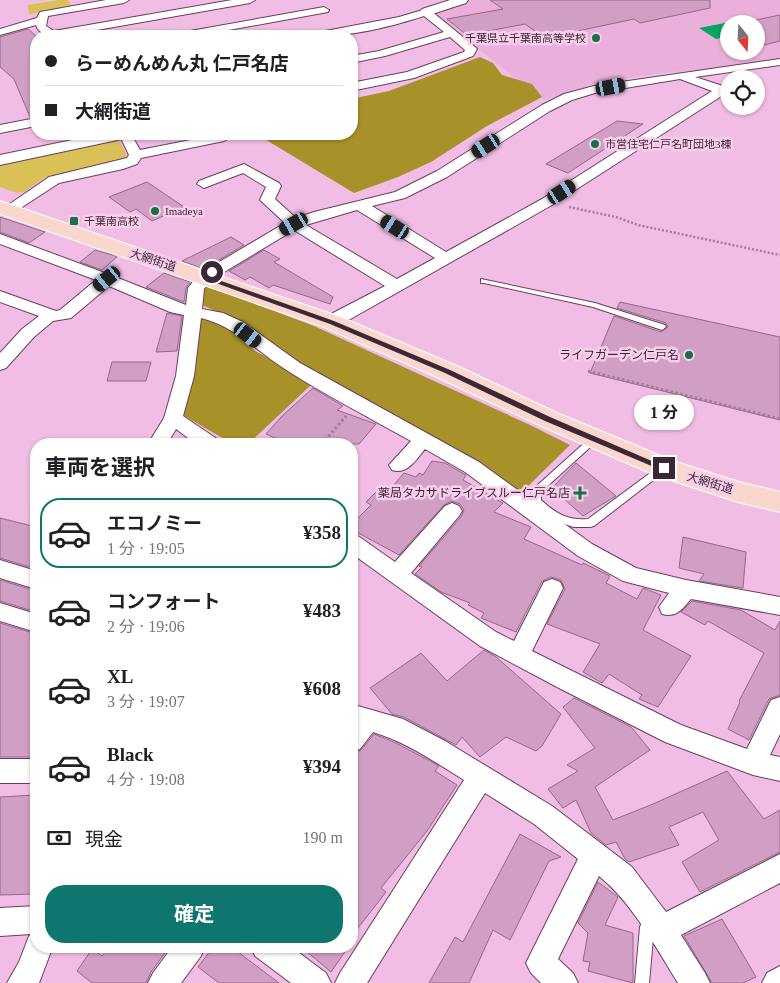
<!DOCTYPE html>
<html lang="ja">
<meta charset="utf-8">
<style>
:root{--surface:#fff;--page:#f6f6f6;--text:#202124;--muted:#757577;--line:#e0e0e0;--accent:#0f766e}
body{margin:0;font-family:"Times New Roman","Noto Sans JP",serif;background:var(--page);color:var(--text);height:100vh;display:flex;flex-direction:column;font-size:19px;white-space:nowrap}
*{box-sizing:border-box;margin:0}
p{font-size:16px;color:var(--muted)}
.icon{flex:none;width:28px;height:28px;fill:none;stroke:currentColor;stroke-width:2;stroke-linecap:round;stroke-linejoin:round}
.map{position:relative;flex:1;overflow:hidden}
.drawer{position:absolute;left:30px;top:438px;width:328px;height:515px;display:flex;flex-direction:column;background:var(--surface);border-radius:20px;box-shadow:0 1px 4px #0004}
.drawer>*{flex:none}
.hud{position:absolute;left:30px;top:30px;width:328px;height:110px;border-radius:20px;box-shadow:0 1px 4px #0004;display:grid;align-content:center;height:110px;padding:0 15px;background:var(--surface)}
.needle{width:32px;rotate:162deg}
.fabs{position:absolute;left:720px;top:15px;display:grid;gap:10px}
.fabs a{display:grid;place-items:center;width:45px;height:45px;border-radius:50%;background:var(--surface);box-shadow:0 1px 4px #0004;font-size:25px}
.end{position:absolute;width:22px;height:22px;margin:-11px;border:6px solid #3b2736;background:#fff;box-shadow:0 0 0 2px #fff}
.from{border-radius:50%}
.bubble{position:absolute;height:35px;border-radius:18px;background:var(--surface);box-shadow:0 1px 4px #0004;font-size:16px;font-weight:700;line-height:35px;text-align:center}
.car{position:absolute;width:15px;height:30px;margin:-15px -8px;border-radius:6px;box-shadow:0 0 4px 1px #0007;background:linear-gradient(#222 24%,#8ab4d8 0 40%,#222 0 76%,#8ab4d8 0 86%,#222 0)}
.hud b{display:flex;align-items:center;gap:18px;height:48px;font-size:19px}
.hud b+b{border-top:1px solid var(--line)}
.hud i{width:12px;height:12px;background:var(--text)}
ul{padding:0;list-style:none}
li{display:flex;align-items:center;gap:15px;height:70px;margin:0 10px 8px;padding:0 5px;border:2px solid transparent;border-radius:20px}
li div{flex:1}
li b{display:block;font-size:19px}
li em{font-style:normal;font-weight:700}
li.active{border-color:var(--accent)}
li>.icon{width:45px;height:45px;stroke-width:1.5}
h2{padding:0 15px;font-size:22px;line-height:60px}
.pay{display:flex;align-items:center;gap:12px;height:55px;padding:0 15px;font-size:19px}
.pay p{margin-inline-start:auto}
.button{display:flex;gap:10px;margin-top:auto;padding:10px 15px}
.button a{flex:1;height:58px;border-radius:20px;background:var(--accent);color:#fff;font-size:20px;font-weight:700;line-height:58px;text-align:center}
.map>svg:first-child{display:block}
</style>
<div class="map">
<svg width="780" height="983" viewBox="0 0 780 983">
<rect width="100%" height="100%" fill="#f2bde4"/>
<path fill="#eab0db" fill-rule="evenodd" d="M471,0h309v58l-62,11 -47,3 -66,9 -61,19 -108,-84 2,-4zM729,24h27v27h-27z"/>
<g fill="#d9c057">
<path d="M59,0h9l4,7 -43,7 -1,-9z"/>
<path d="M109,141l11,1 7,14 -6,5 -77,17 -20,14 -7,1 -17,-6v-23z"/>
</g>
<g fill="#a89128">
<path d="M480,57l13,6 9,12 30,9 10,13 -55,29 -56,36 -33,15 -44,16 -96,-58 93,-1v-35l38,-8z"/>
<path d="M209,286l105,40 216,99 40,20 -51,50 -202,-119 -78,-54 -41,-19 2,-14z"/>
<path d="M199,316l31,11 25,24 34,17 23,16 -64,60h-15l-52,-30z"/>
</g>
<path fill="#06a562" d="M735,21l5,3h-11v12l-13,3 -17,-11z"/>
<g fill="#d19ec4" stroke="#96678a">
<path d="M490,0h220v8l-70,15 -6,-4 -89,19 -20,-14 -58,11 -20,-16 56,-10z"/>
<path d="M780,15v26l-24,6v-27z"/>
<path d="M28,29l8,7v80l-6,1 -16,-38 -14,-12v-30z"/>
<path d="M617,121l26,3 -75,49 -22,-9z"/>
<path d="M147,182l37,25 -32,14 -16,-12 -6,3 -21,-15z"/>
<path d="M0,217l45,15 -16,11 -29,-11z"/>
<path d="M231,237l13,8 -40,24 -22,-8z"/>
<path d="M95,250l18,5 4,2 -15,13 -22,-8z"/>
<path d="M264,250l16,9 -6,3 59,35 -3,7 -57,-19 -4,3 -19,-11 -5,3 -16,-9z"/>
<path d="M164,273l26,9 -4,6 -2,14 -38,-15z"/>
<path d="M620,302l160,35v83l-190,-47 24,-57 47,16 7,-5 -2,-4 -49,-15z"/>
<path d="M167,313l15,3 -5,35 -21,1z"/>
<path d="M112,362h39l-5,19h-39z"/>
<path d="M313,388l30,18 -6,4 39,14 -17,20h-71l-22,-10 16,-18z"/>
<path d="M432,461l13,2 19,11 2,1 -3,5 40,23 -9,9 37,15 -7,12 58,26 1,-2 21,10 6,3 -4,7 31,16 6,-11 18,7 -18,35 48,26 -33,51 -19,-8 3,-4 -33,-21 -7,9 -19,-11 17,-28 -53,-20 18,-35 -4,-9 -10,-3 -9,4 -26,51 -35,-14 3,-5 -16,-8 2,-2 -29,-11 -26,-18 7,-7 -3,-1 42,-49 3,-7 -4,-6 -9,-3 -7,4 -45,50 -48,-26v-4l20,-20 -5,-3 12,-12 8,4 18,-21 12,4 3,-4 4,2z"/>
<path d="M576,463l40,33 -33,20 -31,-28z"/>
<path d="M0,518l36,9v42l-36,-11z"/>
<path d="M683,537l63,15 -3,36 -44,-7 5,-7 -25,-6z"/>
<path d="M0,580l36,11v21l-36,-11z"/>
<path d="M692,601l49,9 34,20 5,-9v74l-11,4 -20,41 -21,-11 12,-27 -1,-1 25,-48 -56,-32 -3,4 -24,-13z"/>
<path d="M0,623l36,11v123h-36z"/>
<path d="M484,650l12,7 65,57 -19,32 -6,5 -30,-14 -26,20 -18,-20 -6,8 -52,-28 -12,-3 -22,-26 51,-35 26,28z"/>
<path d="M574,698l57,29 19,23 -55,37 18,33 40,-16 74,-33 37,48 16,-9v42l-80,40 -18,-30 37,-22 -16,-28 -34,15 10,18 -50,17 -4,-3 -9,-17 -10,3 -15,-12 -15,-33 -13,8 -15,-19 30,-18 -11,-6 28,-17 -32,-41z"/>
<path d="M374,734l22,9 34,18 9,5 -4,5 22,14 -30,46 -46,57 5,4 -35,45v-183l10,-4z"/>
<path d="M36,795v99l-36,1v-98z"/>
<path d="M520,834l41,23 -12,4 -39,79 -17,-10 -24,53h-40l26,-46 8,5z"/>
<path d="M598,882l20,15 -13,28 28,8v50l-45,-12 2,-9 -7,-1 5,-28 -10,-10z"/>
<path d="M722,919l34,58 -13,6h-31l-28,-47z"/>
<path d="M110,946h60l-19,26 -5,11h-54l-15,-12 15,-22 10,7z"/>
<path d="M214,946h16l49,37h-60l-21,-16z"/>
<path d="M300,946h49l-18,26z"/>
</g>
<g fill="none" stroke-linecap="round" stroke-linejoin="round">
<defs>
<g id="service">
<path d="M481,279l114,24 70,22 1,2 -4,3 -69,-23 -109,-24h-3z"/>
<path d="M594,436l3,1 2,2 -2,2 -56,51v8c14,13 27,21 47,19l73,-54 3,-1 5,4 -75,58 -4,1h-16l-17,-5 -13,-8 -12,-10 -1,-13 60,-54z"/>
<path d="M650,913l5,2 2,5 -3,7 -5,56h-14l5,-56 5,-12z"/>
</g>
<g id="minor">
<path d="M106,0h23l-5,3 -76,13 -2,10 8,5 178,-31h23l-5,3 -187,33c-11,0 -23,1 -27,-11l-36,10v-6l37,-11 3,-6z"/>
<path d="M324,7l5,3 -1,2 -132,24h-23l6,-3z"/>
<path d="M426,9l4,1 45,37 2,2 -4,7 -59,22 -63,13v-8l56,-11 57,-20 1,-2 -15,-13 -65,19 -34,7v-7l28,-5 65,-19 -20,-16c-34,11 -79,22 -115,20l6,-3 84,-16z"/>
<path d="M780,59v6l-85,12 28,9 2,3 -5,8 -168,108 -214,121 -6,1 -6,-1 -2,-4 9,-9 52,-27 -91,-56 -83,50 -7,9 -2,20 21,4 20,9 57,41 179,99 113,82 44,24 50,12 94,17v18l-89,-16c-9,10 -14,19 -29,15l-3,-7 10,-14 -46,-12 -45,-25 -113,-84 -40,-23c-9,11 -18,26 -33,21l-3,-5 22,-24c-41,-23 -84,-45 -123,-70 -29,-18 -53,-45 -87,-53l-7,58 -11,40 34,23 2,5h-23l-20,-15 -9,15h-19l16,-26 12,-42 8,-61 -14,-3 -61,-26 -38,32 -18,3 -19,16 -28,31 -6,2v-17l22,-24 17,-13 -39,-14v-11l56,20 4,-1 36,-30 -96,-36v-10l113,42 73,29 2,-17 11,-14 86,-51 -25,-23 6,-13 -23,-14 -39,15 -7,-4 2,-3 45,-17 35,19 2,3 -6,13 21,19 18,-6 81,-20 42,-21 105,-66 22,-11 30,-8zM680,79l32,12 -170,108 -96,53 -74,-46 33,-8 42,-21 103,-66 22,-11 23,-7zM357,210l78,48 -38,21 -91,-54z"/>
<path d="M36,118v8l-36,7v-8z"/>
<path d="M119,134h12l9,16 81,-16h8l2,3 -7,4 -83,17 -4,6 -14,5 -64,14 -46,30h-10l-2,-3 48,-33 78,-19 2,-3z"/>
<path d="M452,503l7,3 3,5 -3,5 -48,57 85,59 18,9 30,-59 8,-3 8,3 3,6 -31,63 149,74 66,24 24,-49 9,-3v37l-10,21 10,2v24l-27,-6 -88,-33 -106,-54 -79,-42 -129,-93v-19l7,2 37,26 50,-56z"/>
<path d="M0,560l36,11v18l-36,-11z"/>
<path d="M0,603l36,11v18l-36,-11z"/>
<path d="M351,704l52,15 42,22 107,65 80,61 34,45 114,-58v29l-99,52 24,38 5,10h-32c-23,-37 -45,-79 -79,-107l-41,83 15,14 5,10h-37l-10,-10 -5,-10 52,-104 -44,-35 -49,-31 -118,190h-32l5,-10 124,-193c-29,-18 -58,-38 -91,-48l-13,17 -9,3z"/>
<rect x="0" y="759" width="36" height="24"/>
<path d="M36,906v40h17l-14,37h-32l12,-21 10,-26 3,-2 -32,2v-28z"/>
<path d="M173,946h32l-4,10 -20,27h-33l5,-10z"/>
<path d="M251,946h39l36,27 5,10h-40l-36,-27z"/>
<path d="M780,966v17h-18l5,-10z"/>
</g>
<g id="tertiary">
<path d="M450,0h18l-2,3 -40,13 -6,-4 2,-3z"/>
<path d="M101,134h29l-3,3 -5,2 -122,26v-10z"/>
</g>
<path id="primary" d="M0,201l340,116 117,49 100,47 116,48 66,21 41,10v20l-42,-10 -83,-27 -116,-50 -100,-47 -115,-51 -324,-113z"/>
</defs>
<use href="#service" stroke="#6b3e60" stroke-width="2"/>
<use href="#minor" stroke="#6b3e60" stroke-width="2"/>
<use href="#tertiary" stroke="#6b3e60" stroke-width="2"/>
<use href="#primary" stroke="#fff" stroke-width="2"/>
<path stroke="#a37c99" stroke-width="2.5" stroke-dasharray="2 2" stroke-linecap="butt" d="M569,207l47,10 22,8 142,30"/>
<g stroke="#a37c99" stroke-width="3" stroke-dasharray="2.5 2.5" stroke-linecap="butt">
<path d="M588,371l192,48"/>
<path d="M322,444l24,-28"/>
</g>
<use href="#service" fill="#fff" fill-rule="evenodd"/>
<use href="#minor" fill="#fff" fill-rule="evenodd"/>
<use href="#tertiary" fill="#fff" fill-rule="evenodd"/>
<use href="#primary" fill="#fad7cd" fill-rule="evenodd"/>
</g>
<path fill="#3b2736" d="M210,271l6,1 -6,5 124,44 116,49 100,47 118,51 -1,2h-6l-116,-49 -100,-48 -115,-49 -128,-46v-2z"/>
<g fill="#177145" stroke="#f9ceed" stroke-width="2">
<circle cx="596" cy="38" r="5"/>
<circle cx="595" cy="144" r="5"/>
<circle cx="155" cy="211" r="5"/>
<rect x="69" y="216" width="10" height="10" rx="2.5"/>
<circle cx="689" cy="355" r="5"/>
<path d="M577.5 485.5h5v5h5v5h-5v5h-5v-5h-5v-5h5z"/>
</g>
<g text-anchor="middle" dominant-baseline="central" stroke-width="5" stroke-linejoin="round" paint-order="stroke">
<g font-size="11" fill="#3b2736" stroke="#f9ceed" text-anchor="start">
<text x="586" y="38" text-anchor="end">千葉県立千葉南高等学校</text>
<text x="605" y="144">市営住宅仁戸名町団地3棟</text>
<text x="165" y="211">Imadeya</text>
<text x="84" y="221">千葉南高校</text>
</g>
<g font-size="12" fill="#3b2736" stroke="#f9ceed">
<text transform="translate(153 260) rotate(18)">大網街道</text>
<text transform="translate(710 483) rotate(17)">大網街道</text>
</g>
<g font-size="12" fill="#3b2736" stroke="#f9ceed" text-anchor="end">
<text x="679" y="355">ライフガーデン仁戸名</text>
<text x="570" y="493">薬局タカサドライブスルー仁戸名店</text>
</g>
</g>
</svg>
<div class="fabs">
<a><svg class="needle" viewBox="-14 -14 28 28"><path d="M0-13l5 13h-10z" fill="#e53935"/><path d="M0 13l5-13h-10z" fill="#757577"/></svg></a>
<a><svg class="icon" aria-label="locate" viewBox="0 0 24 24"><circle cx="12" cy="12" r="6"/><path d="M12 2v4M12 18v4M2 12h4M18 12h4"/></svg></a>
</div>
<i class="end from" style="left:212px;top:272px"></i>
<i class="end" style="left:664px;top:468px"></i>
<div class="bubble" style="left:634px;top:395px;width:60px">1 分</div>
<i class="car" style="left:611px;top:87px;rotate:80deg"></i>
<i class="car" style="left:486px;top:146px;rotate:237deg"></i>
<i class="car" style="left:562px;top:192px;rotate:57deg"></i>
<i class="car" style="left:294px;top:224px;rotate:240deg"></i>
<i class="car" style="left:395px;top:227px;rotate:302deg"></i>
<i class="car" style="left:107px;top:279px;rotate:231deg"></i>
<i class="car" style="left:248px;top:335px;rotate:128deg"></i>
<div class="hud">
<b><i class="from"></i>らーめんめん丸 仁戸名店</b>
<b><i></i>大網街道</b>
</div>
<section class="drawer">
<h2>車両を選択</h2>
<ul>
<li class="active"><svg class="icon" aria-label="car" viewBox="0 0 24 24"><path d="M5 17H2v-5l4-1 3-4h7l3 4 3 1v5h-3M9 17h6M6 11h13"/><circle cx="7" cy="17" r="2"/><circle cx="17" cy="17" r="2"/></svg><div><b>エコノミー</b><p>1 分 · 19:05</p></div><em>¥358</em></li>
<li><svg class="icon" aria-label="car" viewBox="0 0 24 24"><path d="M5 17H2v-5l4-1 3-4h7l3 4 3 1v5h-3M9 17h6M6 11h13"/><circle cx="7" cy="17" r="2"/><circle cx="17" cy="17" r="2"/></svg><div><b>コンフォート</b><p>2 分 · 19:06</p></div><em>¥483</em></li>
<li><svg class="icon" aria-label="car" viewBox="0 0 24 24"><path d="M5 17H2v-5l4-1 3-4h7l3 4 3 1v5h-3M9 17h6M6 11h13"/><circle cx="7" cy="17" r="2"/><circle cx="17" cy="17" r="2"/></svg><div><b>XL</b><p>3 分 · 19:07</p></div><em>¥608</em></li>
<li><svg class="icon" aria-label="car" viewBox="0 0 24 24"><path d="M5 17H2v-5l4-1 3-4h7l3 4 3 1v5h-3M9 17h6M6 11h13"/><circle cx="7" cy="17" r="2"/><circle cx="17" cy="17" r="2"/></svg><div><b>Black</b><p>4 分 · 19:08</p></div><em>¥394</em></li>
</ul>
<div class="pay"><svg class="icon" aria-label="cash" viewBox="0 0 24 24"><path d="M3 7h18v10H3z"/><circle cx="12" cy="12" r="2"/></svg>現金<p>190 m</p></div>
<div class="button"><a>確定</a></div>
</section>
</div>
